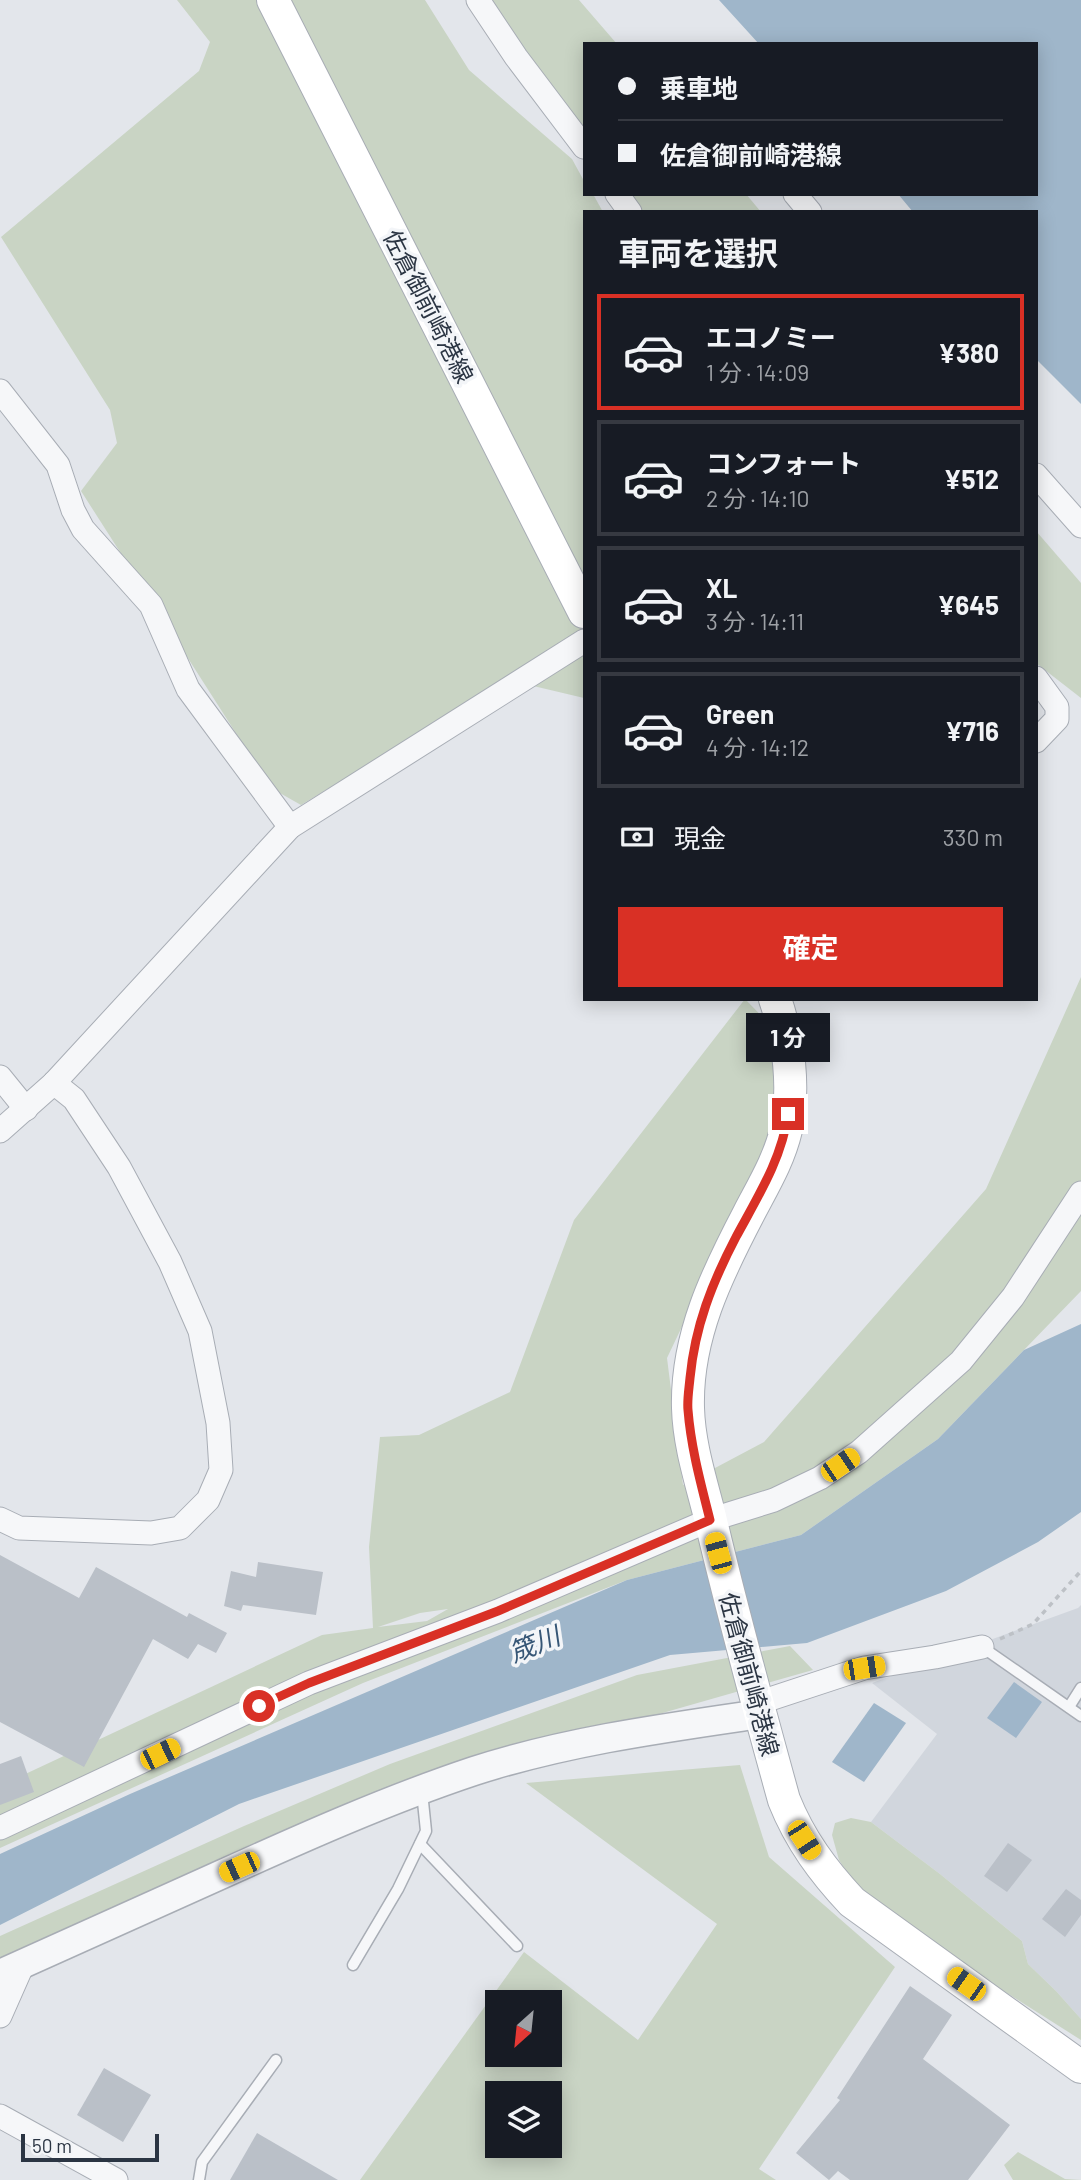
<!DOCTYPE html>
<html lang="ja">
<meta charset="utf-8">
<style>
:root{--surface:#171b24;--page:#20242c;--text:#f1f3f6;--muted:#9ea1a6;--line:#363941;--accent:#d93025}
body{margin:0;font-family:Barlow,"Noto Sans JP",sans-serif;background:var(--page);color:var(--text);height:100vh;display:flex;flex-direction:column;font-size:26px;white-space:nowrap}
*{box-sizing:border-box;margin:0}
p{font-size:23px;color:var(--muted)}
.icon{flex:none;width:38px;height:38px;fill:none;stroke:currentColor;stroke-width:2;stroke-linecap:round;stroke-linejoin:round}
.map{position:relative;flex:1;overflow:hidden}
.details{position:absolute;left:583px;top:210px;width:455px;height:791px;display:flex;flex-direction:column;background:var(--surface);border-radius:0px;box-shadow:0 4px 18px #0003}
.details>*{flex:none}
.guide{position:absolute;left:583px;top:42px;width:455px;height:154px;border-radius:0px;box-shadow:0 4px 18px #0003;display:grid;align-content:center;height:154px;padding:0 35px;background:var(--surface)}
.needle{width:46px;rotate:207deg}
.buttons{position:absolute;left:485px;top:1990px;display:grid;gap:14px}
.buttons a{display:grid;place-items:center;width:77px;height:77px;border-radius:0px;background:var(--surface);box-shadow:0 4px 18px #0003;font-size:35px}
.scale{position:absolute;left:21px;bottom:18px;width:138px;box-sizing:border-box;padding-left:7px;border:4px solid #2b3543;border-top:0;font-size:19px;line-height:24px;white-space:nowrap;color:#2b3543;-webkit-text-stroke:5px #f3f5f8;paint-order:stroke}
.end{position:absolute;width:32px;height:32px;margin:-16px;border:9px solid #d93025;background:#fff;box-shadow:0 0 0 4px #fff}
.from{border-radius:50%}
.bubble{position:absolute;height:49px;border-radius:0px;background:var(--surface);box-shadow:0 4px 18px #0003;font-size:23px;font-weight:700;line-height:49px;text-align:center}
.car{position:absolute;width:21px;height:42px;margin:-21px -10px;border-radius:9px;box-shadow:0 0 5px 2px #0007;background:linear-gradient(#f5c518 24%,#345 0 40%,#f5c518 0 76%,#345 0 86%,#f5c518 0)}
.guide b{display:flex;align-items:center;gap:24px;height:66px;font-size:26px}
.guide b+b{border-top:2px solid var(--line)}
.guide i{width:18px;height:18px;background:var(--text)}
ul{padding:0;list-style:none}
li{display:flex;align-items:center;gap:21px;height:116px;margin:0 14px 10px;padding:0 21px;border:4px solid var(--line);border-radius:0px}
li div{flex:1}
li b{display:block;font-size:26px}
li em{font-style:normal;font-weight:700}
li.on{border-color:var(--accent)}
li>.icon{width:63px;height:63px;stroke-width:1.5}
h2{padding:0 35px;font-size:32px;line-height:84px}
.pay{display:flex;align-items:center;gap:18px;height:77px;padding:0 35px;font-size:26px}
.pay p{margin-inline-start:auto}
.button{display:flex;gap:14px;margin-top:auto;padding:14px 35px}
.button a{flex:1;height:80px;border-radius:0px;background:var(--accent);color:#fff;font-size:28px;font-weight:700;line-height:80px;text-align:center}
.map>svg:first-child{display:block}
</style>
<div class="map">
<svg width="1081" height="2180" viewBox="0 0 1081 2180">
<rect width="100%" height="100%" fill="#e3e6eb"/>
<path fill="#d1d6dd" d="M1081,1605v414l-25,-28 -28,-27 -6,-23 -82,-67 -69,-52 66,-88 -65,-51 206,-75z"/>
<g fill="#c9d4c4" fill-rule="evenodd">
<path d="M177,0h248l44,70 103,89 12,22v13h9l10,18h-19v486l-76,-18 -207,125 -30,-17 -190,-297 36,-48 -7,-33 -109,-173 198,-166 11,-29z"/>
<path d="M475,0h104l38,44h-33v106z"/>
<path d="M617,194h129l15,18h-131z"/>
<path d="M1036,531l45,52v115l-45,-35z"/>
<path d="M1081,977v314l-143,148 -137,96 -174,45 -264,103 -363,165v-62l4,-2 318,-149 51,-7 -4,-81 11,-110 39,-2 91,-43 64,-172 171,-221 40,41 -13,98 -105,220 16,127 81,-43 222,-253zM448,1609l-21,12 -49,6 42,-14z"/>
<path d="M790,1646l23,24 -182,52 -631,241v-27l244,-110 146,-62 247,-89z"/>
<path d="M740,1765l29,92 126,110 -136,202 17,11h-416l164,-228 114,88 79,-116 -191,-141zM497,2002h53v52h-53zM497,2093h53v53h-53z"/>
<path d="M851,1818l20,4 69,52 82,67 6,23 28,27 25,28v21l-90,-57 -134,-95 -18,-28 -7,-25 3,-12z"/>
<path d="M1018,2152l47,27 16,1h-68l-9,-15z"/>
</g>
<g fill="#9fb6ca">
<path d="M719,0h362v404l-45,-45v-147h-123l-15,-18h138v-150h-277z"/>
<path d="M1081,1324v188l-43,30 -92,49 -139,52 -137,12 -431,149 -239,121v-71l130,-60 497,-214 174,-45 137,-96 86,-89z"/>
<path d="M1014,1682l28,20 -26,36 -29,-20z"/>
<path d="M874,1703l32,20 -42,59 -32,-20z"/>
</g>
<g fill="#bac0c8">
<path d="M0,1555l79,43 17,-31 91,50 2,-4 38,20 -11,20 -18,-9 -10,15 -35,-20 -69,128 -84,-45z"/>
<path d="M258,1562l65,10 -7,43 -73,-10 -2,6 -17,-5 7,-35 25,6z"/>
<path d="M21,1756l13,36 -34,13v-41z"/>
<path d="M1008,1843l24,17 -25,32 -23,-16z"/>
<path d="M1066,1889l15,11v15l-16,22 -23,-18z"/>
<path d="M910,1986l42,29 -29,44 87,66 -42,55h-118l-12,-9 -9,9 -33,-27 44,-53 -3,-2z"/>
<path d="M104,2068l47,27 -28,47 -46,-27z"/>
<path d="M257,2133l81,47h-108z"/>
</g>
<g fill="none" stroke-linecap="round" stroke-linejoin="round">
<defs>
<g id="service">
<path d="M982,1647l99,69"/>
<path d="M1069,1707l12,-19"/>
<path d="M420,1844l97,102"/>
<path d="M353,1965l45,-76 28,-58 -4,-39"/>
<path d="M199,2180l3,-18 74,-102"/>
</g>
<g id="minor">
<path d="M478,0l38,57 68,90"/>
<path d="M617,194l13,18"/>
<path d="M795,194l15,18"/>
<path d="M0,391l58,74 15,45 10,19 68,76 37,84 102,138"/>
<path d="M1036,475l45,51"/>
<path d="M1036,678l21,29v12l-21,22"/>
<path d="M0,1077l26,32"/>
<path d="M0,1131l54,-48 236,-256 294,-186"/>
<path d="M0,1519l19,9 132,5 29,-5 28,-28 13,-30 -3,-47 -18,-92 -30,-69 -51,-95 -45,-68 -20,-16"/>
<path d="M758,1703l106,-35 71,-11 47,-10"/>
<path d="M0,1828l309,-145 189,-72 212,-91 64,-20 46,-22 39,-26 102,-91 52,-64 68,-104"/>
<path d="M0,2016l23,-52"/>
<path d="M0,2116l116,64"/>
</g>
<path id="tertiary" d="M0,1974c72,-33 145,-65 218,-98 84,-38 169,-76 256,-105 93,-30 190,-43 286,-57"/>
<g id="secondary">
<path d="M273,0l311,612"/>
<path d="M775,999c14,41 20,89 11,131 -7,30 -23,56 -37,83 -32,61 -63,124 -61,195 1,37 13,73 22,109 22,95 48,189 74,283 16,40 39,71 68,102l229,165"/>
</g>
</defs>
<use href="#service" stroke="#a8adb5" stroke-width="13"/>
<use href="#minor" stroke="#a8adb5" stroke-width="25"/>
<use href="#tertiary" stroke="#a8adb5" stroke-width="31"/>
<use href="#secondary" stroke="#a8adb5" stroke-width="34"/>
<path stroke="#bdc1c6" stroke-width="3.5" stroke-dasharray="5 5" stroke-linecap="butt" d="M1000,1639l33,-15 48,-53"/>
<use href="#service" stroke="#f6f7f9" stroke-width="10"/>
<use href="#minor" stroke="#f6f7f9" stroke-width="23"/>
<use href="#tertiary" stroke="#f6f7f9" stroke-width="28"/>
<use href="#secondary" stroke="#fff" stroke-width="32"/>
</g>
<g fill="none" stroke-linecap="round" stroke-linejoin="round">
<path stroke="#d93025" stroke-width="9" d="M259,1706l50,-23 189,-72 212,-91c-9,-36 -19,-72 -22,-110 -1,-10 1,-21 2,-32 5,-52 22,-95 46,-141 21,-39 46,-78 52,-123"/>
</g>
<g text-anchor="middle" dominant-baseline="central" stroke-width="7" stroke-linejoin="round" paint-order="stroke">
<g font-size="24" fill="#2b3543" stroke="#f3f5f8">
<text transform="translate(429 306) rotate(63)">佐倉御前崎港線</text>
<text transform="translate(750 1674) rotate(75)">佐倉御前崎港線</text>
</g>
<g font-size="26" font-style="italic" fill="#365676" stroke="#f3f5f8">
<text transform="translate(534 1643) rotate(-22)">筬川</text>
</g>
</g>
</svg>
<div class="buttons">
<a><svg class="needle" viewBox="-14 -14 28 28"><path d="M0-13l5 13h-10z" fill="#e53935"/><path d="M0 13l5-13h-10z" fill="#9ea1a6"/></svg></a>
<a><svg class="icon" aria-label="layers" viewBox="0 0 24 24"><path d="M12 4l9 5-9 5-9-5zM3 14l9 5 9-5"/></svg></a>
</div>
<div class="scale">50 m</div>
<i class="end from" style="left:259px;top:1706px"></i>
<i class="end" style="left:788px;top:1114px"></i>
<div class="bubble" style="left:746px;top:1013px;width:84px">1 分</div>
<i class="car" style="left:840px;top:1465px;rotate:56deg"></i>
<i class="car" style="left:718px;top:1553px;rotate:345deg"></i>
<i class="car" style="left:864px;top:1668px;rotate:81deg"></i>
<i class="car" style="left:160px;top:1754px;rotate:64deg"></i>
<i class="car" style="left:804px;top:1840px;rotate:147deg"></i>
<i class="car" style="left:239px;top:1867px;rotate:246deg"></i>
<i class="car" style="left:966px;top:1984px;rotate:305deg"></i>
<div class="guide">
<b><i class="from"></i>乗車地</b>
<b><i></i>佐倉御前崎港線</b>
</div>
<section class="details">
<h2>車両を選択</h2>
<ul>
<li class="on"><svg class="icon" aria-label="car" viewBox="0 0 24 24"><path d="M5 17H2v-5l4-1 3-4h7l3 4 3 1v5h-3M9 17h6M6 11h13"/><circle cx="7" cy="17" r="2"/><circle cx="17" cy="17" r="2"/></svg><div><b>エコノミー</b><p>1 分 · 14:09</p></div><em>¥380</em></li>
<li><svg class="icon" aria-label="car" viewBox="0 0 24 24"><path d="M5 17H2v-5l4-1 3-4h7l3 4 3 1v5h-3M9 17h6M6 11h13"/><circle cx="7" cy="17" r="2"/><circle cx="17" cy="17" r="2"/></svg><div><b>コンフォート</b><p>2 分 · 14:10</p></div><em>¥512</em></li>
<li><svg class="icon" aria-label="car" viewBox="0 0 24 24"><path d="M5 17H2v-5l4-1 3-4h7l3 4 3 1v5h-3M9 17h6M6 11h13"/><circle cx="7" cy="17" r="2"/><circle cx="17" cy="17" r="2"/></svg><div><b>XL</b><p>3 分 · 14:11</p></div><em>¥645</em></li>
<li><svg class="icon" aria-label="car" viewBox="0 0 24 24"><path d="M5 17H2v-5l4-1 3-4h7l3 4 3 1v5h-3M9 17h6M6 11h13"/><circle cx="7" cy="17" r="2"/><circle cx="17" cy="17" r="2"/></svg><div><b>Green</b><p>4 分 · 14:12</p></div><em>¥716</em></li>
</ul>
<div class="pay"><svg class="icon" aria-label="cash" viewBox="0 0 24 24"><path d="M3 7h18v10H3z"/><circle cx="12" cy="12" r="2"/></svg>現金<p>330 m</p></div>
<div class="button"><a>確定</a></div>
</section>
</div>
